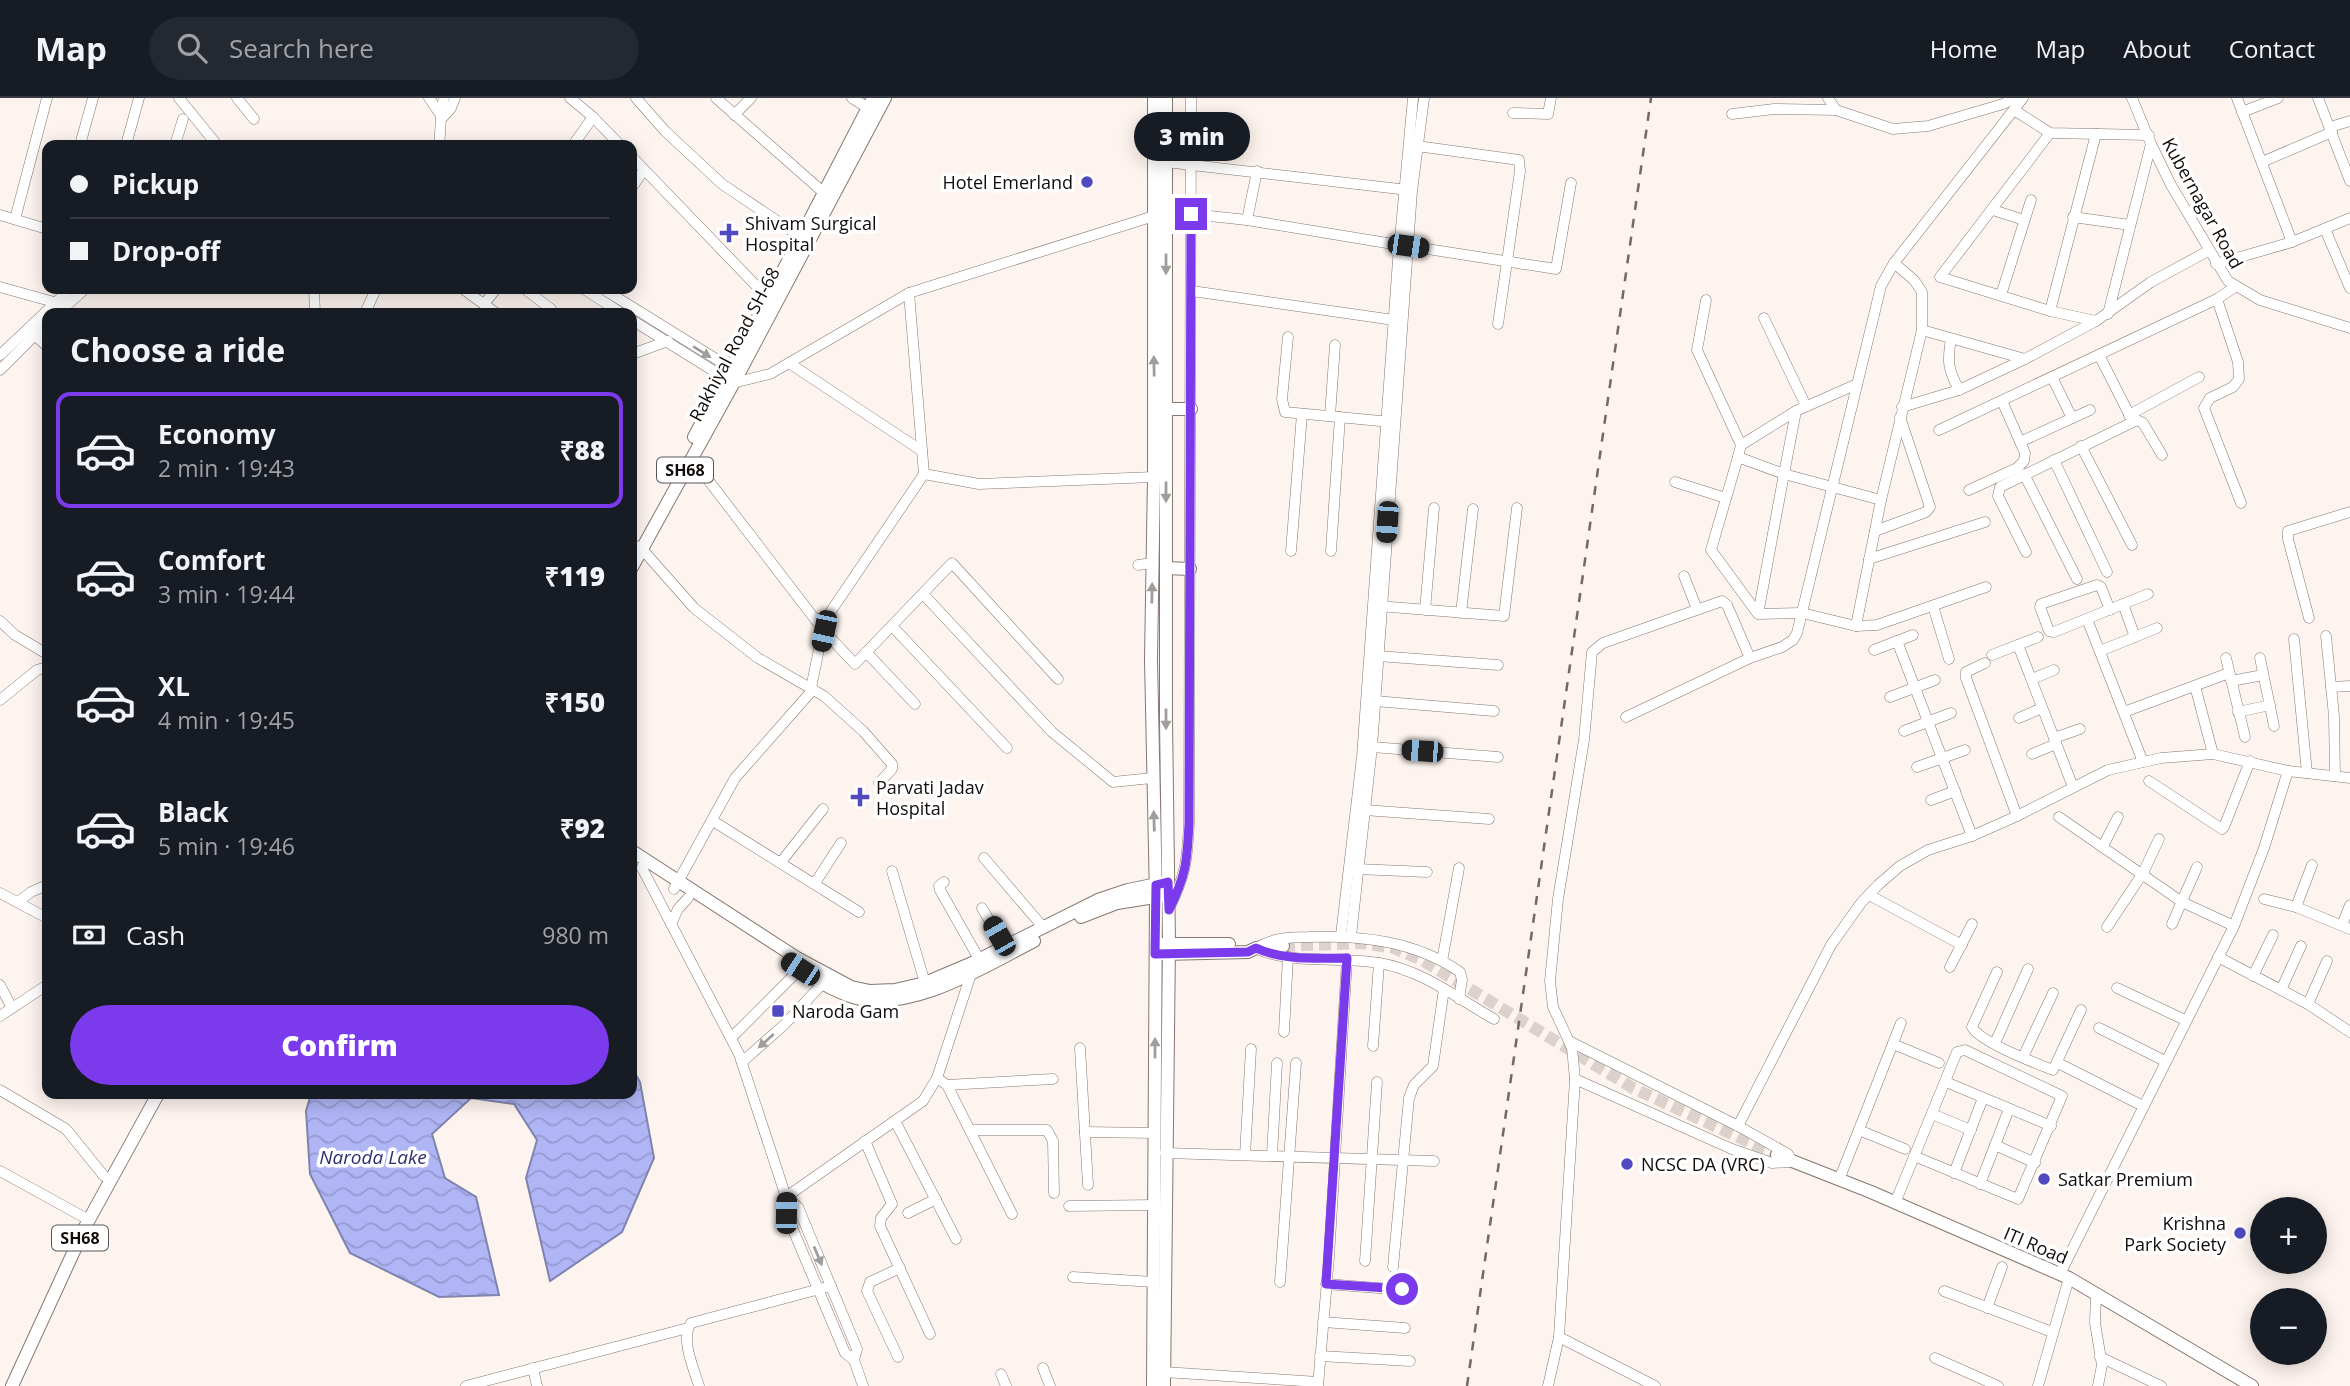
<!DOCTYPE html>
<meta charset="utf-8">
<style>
:root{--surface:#171b24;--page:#242831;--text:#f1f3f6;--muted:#9ea1a6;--line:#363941;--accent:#7c3aed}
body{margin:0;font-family:"Open Sans",sans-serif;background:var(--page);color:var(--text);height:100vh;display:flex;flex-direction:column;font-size:26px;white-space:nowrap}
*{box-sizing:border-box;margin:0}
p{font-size:23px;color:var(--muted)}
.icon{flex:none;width:38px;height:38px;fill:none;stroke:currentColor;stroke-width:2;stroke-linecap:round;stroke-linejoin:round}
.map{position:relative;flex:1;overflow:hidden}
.drawer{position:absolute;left:42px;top:210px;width:595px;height:791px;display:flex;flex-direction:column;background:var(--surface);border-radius:14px;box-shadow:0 4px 18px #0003}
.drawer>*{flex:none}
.banner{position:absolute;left:42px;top:42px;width:595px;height:154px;border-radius:14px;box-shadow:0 4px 18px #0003;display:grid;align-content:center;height:154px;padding:0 28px;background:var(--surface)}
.controls{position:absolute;left:2250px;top:1099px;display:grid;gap:14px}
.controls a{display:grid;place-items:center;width:77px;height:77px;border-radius:50%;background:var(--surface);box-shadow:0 4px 18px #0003;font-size:35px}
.end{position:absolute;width:32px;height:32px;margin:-16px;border:9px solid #7c3aed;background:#fff;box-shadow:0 0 0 4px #fff}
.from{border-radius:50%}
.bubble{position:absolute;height:49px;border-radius:24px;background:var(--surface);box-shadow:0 4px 18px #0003;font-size:23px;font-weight:800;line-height:49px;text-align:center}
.car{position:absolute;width:21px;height:42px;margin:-21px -10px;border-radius:9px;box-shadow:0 0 5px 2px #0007;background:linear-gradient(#222 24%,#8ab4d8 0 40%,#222 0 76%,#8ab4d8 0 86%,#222 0)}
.banner b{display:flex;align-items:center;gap:24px;height:66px;font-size:26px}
.banner b+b{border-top:2px solid var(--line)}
.banner i{width:18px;height:18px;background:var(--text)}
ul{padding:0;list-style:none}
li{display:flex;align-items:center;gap:21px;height:116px;margin:0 14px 10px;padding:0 14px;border:4px solid transparent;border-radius:14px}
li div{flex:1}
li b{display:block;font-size:26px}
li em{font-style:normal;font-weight:800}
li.selected{border-color:var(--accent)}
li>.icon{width:63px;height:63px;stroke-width:1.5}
h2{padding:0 28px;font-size:32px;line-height:84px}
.pay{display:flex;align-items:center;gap:18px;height:77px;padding:0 28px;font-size:26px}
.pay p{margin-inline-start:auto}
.primary-button{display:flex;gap:14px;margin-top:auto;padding:14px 28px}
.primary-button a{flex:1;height:80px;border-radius:42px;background:var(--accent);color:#fff;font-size:28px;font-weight:800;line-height:80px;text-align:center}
header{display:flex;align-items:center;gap:42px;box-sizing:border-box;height:98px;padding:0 35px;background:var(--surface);border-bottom:2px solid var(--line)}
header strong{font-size:33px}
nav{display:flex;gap:38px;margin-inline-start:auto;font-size:24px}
.search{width:490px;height:63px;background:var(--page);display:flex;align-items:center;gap:18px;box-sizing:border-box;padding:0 24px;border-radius:38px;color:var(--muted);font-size:26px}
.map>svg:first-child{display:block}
</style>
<header>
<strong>Map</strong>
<div class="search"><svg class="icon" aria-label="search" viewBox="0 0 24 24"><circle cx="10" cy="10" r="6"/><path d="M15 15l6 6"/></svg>Search here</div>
<nav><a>Home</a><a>Map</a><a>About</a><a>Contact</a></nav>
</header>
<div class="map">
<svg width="2350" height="1288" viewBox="0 0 2350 1288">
<defs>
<pattern id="water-waves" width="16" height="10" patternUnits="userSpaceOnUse" patternTransform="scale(1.75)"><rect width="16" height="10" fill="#afb5f5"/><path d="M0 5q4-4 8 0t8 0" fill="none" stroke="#969ad1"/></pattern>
</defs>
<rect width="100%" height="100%" fill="#fef4ef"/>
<path fill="url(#water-waves)" stroke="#8083ae" stroke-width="2" d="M632,970l8,14 14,76 -32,74 -72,49 -24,-103 11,-38 -23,-36 -43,-6 -39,36 13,44 31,19 23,98 -60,2 -89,-44 -40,-79 -4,-63 5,-17h321z"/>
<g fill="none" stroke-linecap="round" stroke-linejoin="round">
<path stroke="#dbd1cd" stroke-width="12" stroke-dasharray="12 6" stroke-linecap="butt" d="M1283,848l80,-3 31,5 28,12 211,128 144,67"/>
<defs>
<g id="minor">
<path d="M179,0l38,47"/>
<path d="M237,0l17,21"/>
<path d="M429,0l11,16"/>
<path d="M570,0l23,19 27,28"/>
<path d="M636,0l29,33 57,53 79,53"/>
<path d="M716,0l107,94"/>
<path d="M852,0l16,10"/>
<path d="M1828,0l8,12"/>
<path d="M2132,0l19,46 20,41 57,96 32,19 90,28"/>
<path d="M2237,0l55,144"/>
<path d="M2318,0l32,83"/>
<path d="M2014,12l36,23 99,2"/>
<path d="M2242,14l36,-14"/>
<path d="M1513,15l35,1 3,-16"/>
<path d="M1732,16l42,-5 62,1 57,19 35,-3 75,-22 12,-6"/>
<path d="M734,17l17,-17"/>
<path d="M443,19l8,-9 4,-10"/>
<path d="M2330,29l20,-6"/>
<path d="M2050,35l-110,144 110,34 46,10"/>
<path d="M80,47l13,-47"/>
<path d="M126,47l13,-47"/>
<path d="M175,47l8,-26"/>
<path d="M439,47c2,-14 1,-35 5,-47"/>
<path d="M573,47l20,-28"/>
<path d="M1417,48l102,14 1,11 -22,153"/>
<path d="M632,59l136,141"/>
<path d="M1166,64l242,28"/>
<path d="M2262,64l70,-30"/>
<path d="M1257,73l-10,49 152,25"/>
<path d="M632,89l12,-17"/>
<path d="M1993,112l31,10"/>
<path d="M1191,116l56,6"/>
<path d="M0,117l47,14"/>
<path d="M2073,119l57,8"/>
<path d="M15,121l32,-121"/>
<path d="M2325,131l25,59"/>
<path d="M1408,148l148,23 15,-86"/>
<path d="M2216,166l76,-22 58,-24"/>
<path d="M0,189l54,15"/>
<path d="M314,191l1,24"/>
<path d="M463,191l33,24"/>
<path d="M525,191l26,20"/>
<path d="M584,191l37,24"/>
<path d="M603,191l134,83"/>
<path d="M1192,193l202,29"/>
<path d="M2001,197l30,-95"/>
<path d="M2217,201l21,63 1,17 -6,8 -23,11 -6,10 37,95"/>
<path d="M1706,202l-9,50 44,95 -3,12"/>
<path d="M484,206l12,-15"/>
<path d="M2050,213l46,-177"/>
<path d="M58,215l27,-24"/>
<path d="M365,215l11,-24"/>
<path d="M2108,216l43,-170"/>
<path d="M1764,220l42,88"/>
<path d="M632,222l101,63 37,-9 139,-81 245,-77"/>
<path d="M1922,232l103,29"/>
<path d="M32,235l15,13"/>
<path d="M1288,239l-6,62 3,13 106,10"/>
<path d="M1951,241c-4,23 -3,30 8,51"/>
<path d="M632,256l36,-13"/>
<path d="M0,257l70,-66"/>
<path d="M2099,257l33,65"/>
<path d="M789,265l133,88"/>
<path d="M0,272l47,-47"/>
<path d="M2052,279l20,41"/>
<path d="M1857,286l-61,27 -12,63 97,26"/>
<path d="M1902,309l57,-17 66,-31 71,-38 55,-39 57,-31"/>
<path d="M2129,317l70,-38"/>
<path d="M1330,318l5,-71"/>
<path d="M1939,332l278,-131 18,-12"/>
<path d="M2020,344l70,-32"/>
<path d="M1741,347l55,-34"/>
<path d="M2081,348l51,99"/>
<path d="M692,361l132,172 31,33 97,-101 106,116"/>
<path d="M2054,362l53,112"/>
<path d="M924,376l55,10 175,-7"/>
<path d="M2024,376l53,105"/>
<path d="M1675,384l51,16"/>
<path d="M1969,392l48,-22 7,-7 1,-8 -23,-52"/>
<path d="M1875,433l51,-19 4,-5 -30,-90"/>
<path d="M636,448l6,3 52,59 64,50 66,38 39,35 29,33v5l-13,14"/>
<path d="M1291,453l11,-137"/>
<path d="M1331,453l9,-134"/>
<path d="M2026,454l-28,-56 2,-9 137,-67 6,3 19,32"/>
<path d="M1869,461l116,-37"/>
<path d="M1138,467l15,-2"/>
<path d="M1684,478l13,33"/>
<path d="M923,496l129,138 61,50 39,-4"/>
<path d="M2123,506l12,33"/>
<path d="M1378,508l126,10 13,-108"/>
<path d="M1933,508l16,53"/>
<path d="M1425,512l9,-102"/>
<path d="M2110,512l-9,-23 -4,-2 -56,19 -1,3 9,24 5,1 94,-38"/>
<path d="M1461,515l12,-104"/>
<path d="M1758,516l-47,-64 27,-93 46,17 -26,140 44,-1 54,13 25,-126 41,-170v-38l-8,-12 -20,-17"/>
<path d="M2309,520l-21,-79v-8l62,-19"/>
<path d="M2087,521l56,143"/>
<path d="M0,523l15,14 32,19"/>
<path d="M892,528l115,122"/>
<path d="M1856,528l21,-1 109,-38"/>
<path d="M2326,538l8,80 1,60"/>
<path d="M2294,541l13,134"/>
<path d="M1897,543l75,195"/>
<path d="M2018,547l55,142"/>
<path d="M1874,552l39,-15"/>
<path d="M2100,553l57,-23"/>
<path d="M866,554l49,52"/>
<path d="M1992,557l46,-18"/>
<path d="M1378,558l120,9"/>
<path d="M2226,560l19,79"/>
<path d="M2260,560l14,68"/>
<path d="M1985,565l-19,9v6l51,138"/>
<path d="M2032,581l22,-9"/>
<path d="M2231,583l32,-6"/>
<path d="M2195,588l18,68"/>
<path d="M2331,589l19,-1"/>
<path d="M1890,599l45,-17"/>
<path d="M0,602l37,-30 10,-3"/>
<path d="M1375,603l119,10"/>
<path d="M2124,614l105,-39"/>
<path d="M2238,614l32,-7"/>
<path d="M1626,619l124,-59 32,-11 11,-7 4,-7 84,-347 13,-23 129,-165"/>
<path d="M2019,620l23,-10"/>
<path d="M1904,633l47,-18"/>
<path d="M2054,640l26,-9"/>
<path d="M1372,649l126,10"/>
<path d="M2032,656l24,-10"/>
<path d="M1917,669l48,-17"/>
<path d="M2149,683l73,48 2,-2 26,-66"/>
<path d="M1931,702l24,-9"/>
<path d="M1364,712l125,9"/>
<path d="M2059,719l123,85 52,24"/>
<path d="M713,723l146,91"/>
<path d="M2103,748l15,-29"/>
<path d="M984,760l59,69"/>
<path d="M645,763l-3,7 97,186 47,143v16l59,140 9,7"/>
<path d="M781,764l42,-53"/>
<path d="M1357,771l70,3"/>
<path d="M892,773l33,112"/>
<path d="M944,784l-5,4 1,4 39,69"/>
<path d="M815,785l26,-40"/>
<path d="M674,791l61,-111 75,-85 15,-73 99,-146 -15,-181"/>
<path d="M0,795l47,25"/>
<path d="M1869,797l93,50"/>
<path d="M2264,801l32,8 54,22"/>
<path d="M18,804l13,-10 16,-7"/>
<path d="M2296,809l16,-42"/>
<path d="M982,810l22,38"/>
<path d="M1169,811c17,-35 18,-47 20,-85l2,-726"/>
<path d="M671,826l7,-15 10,-11"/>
<path d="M2172,826l25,-57"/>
<path d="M2342,827l8,-20"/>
<path d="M2107,829l36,-54 16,-34"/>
<path d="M1341,837l21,-178 36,-497 15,-162"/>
<path d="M1351,838l21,-189 40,-556 12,-93"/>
<path d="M1257,850c15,-10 33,-11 51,-11 53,-2 107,4 152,35l2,8 -3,19"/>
<path d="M1257,851c37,16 82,7 122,14 43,7 78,35 115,56"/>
<path d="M2218,859l90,47 42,28"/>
<path d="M1442,863l17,-93"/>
<path d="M1950,869l22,-43"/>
<path d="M1997,874l-25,55c8,15 63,36 81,43l28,-60"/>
<path d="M2253,878l20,-41"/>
<path d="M0,887l12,23"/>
<path d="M2117,890l68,32"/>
<path d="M2281,892l20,-44"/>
<path d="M2308,906l19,-43"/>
<path d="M0,918l47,-31"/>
<path d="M2099,930l66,33"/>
<path d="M1284,934l4,-75"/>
<path d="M731,940l69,-69"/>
<path d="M1569,943l169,85 50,28 3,5"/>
<path d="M1995,945l33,-74"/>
<path d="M1893,946l46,19"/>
<path d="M1373,948l6,-83"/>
<path d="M1080,950l8,137"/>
<path d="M2023,959l30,-64"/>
<path d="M742,964l43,-38 38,-41"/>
<path d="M2058,965l85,43"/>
<path d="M937,980l10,7 65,129"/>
<path d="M1575,981l157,70 40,14 20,-1"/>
<path d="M1946,984l105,44"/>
<path d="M947,987l106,-6"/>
<path d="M0,992l66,39 38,47"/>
<path d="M1932,1016l39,16"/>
<path d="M895,1023l61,118"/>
<path d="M1738,1028l93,-181 30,-42 17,-18 22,-19 28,-16 44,-14 45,-20 91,-46 53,-12 52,-4 75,17 62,7"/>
<path d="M970,1032h77l6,11 1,52"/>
<path d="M1859,1032l46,19"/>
<path d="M1085,1034l70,1"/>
<path d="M865,1043l27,63 -11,14 -1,8 50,108"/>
<path d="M1995,1047l40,18"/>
<path d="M1165,1055l269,8"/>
<path d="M1245,1057l6,-106"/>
<path d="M1272,1057l5,-92"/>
<path d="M0,1073l89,49"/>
<path d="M1954,1075l29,-75"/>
<path d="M1839,1082l62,-157"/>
<path d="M1980,1086l29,-75"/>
<path d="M786,1099l137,-96 14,-23 35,-107"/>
<path d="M786,1099l12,10 59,142 -3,11 9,26"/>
<path d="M1895,1105l62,-151 8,-2 97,46 -44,103 -104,-43"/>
<path d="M1069,1108l86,-1"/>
<path d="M908,1115l28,-14"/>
<path d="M1365,1163l12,-179"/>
<path d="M1393,1169l16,-169 5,-13 19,-19 11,-77"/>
<path d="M2060,1176l174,-348 30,-78 24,-77"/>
<path d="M1073,1179l81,5"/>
<path d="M1280,1184l16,-219"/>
<path d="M1326,1186l78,6"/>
<path d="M1944,1193l108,41"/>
<path d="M2096,1196l-1,29 7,42 -4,21"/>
<path d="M1987,1210l15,-41"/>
<path d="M1323,1224l82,6"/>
<path d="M1320,1258l90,5"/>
<path d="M898,1259l-31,-66 3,-9 30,-14"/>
<path d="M2100,1259l61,29"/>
<path d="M1935,1260l63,28"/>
<path d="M533,1270l4,18"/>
<path d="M1043,1270l7,18"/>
<path d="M1164,1274l154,10"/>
<path d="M1001,1276l5,12"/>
<path d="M466,1288l222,-58"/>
<path d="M699,1288c-5,-17 -19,-47 -8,-63l140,-37"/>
<path d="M1318,1288l11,-129 18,-298"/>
<path d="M1548,1288l11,-49"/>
<path d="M1655,1288l-96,-49 16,-258 -3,-31 -19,-41 -3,-26 8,-82 26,-159 8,-88 11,-9 119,-42 5,4 23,53"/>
<path d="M2038,1288l31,-108"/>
</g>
<g id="major">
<path d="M1166,311h25"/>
<path d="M694,339l107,-200 72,-139"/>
<path d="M632,469l107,-194 146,-275"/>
<path d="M1166,470l24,1"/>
<path d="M632,753l165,107 54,29 19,4 25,-1 30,-7 45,-19 128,-64 30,-10 34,-7"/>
<path d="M1081,819l36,-14 44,-7"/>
<path d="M1163,846h66"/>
<path d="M1163,856l85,-2 8,-4 27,-2"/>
<path d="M796,869c17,11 37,24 57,30 57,17 132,-31 181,-56"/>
<path d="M1777,1057l94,37 198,86 183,108"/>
<path d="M12,1288l73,-159 73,-133"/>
<path d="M1153,1288l3,-489 -5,-238 3,-182v-379"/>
<path d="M1164,1288l5,-442 -3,-224v-622"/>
</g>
</defs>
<use href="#minor" stroke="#86776f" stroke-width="11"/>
<use href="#major" stroke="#86776f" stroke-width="14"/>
<use href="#minor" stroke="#fff" stroke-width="10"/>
<use href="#major" stroke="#fff" stroke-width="12"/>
<path stroke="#706965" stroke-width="2.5" stroke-dasharray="9 9" stroke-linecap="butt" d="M1467,1288l184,-1288"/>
</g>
<defs><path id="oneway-solid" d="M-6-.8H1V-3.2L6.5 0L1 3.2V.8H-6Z" transform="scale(1.75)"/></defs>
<g fill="#a09e9d">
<use href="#oneway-solid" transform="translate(1166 166) rotate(90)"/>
<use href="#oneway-solid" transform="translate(702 254) rotate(32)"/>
<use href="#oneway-solid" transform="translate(1154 268) rotate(-91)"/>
<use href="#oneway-solid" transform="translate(1166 394) rotate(90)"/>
<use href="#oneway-solid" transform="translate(1152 495) rotate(-89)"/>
<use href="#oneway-solid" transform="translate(1166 621) rotate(90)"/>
<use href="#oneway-solid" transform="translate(1154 723) rotate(-92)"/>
<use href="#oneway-solid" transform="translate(766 943) rotate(138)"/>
<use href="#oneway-solid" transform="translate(1155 950) rotate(-90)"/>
<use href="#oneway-solid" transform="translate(818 1158) rotate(67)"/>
</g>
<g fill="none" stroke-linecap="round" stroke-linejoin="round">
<path stroke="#7c3aed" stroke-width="9" d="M1191,116l-2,610c-2,39 -3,51 -20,86l-1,-28 -12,3 -1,69 93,-2 8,-4c28,13 60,10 91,10l-21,326 76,5"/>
</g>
<g fill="#5049c0" stroke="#fff" stroke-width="2.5">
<circle cx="1087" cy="84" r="7"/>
<path d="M725.5 124.5h7v7h7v7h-7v7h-7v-7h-7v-7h7z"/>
<path d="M856.5 688.5h7v7h7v7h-7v7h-7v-7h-7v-7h7z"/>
<rect x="771" y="906" width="14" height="14" rx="3.5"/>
<circle cx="1627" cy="1066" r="7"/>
<circle cx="2044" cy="1081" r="7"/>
<circle cx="2240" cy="1135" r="7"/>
</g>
<g text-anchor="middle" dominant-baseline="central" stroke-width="7" stroke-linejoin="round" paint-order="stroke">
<g fill="#fff" stroke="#595654" stroke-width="2">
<rect x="657" y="359.5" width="56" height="25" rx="5"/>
<rect x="52" y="1127.5" width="56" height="25" rx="5"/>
</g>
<g font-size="16" font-weight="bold" fill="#120d0a">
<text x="685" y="372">SH68</text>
<text x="80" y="1140">SH68</text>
</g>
<g font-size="18" fill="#120d0a" stroke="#fff" text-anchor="start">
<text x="1073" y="84" text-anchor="end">Hotel Emerland</text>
<text x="745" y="125">Shivam Surgical<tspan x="745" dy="21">Hospital</tspan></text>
<text x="876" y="689">Parvati Jadav<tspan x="876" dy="21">Hospital</tspan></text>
<text x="792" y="913">Naroda Gam</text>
<text x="1641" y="1066">NCSC DA (VRC)</text>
<text x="2058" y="1081">Satkar Premium</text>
<text x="2226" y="1125" text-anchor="end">Krishna<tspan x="2226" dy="21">Park Society</tspan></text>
</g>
<g font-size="18" fill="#120d0a" stroke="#fff">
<text transform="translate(2203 105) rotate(61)">Kubernagar Road</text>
<text transform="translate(734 246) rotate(-62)">Rakhiyal Road SH-68</text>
<text transform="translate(2036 1147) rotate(23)">ITI Road</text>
</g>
<g font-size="19" font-style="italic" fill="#2f2c74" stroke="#fff">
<text x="373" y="1059">Naroda Lake</text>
</g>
</g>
</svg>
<div class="controls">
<a>+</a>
<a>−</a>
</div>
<i class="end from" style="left:1402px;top:1191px"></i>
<i class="end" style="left:1191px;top:116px"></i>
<div class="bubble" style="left:1134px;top:14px;width:116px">3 min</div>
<i class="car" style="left:1408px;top:148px;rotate:98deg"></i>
<i class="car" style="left:1387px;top:424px;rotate:184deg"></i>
<i class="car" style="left:824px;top:533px;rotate:192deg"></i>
<i class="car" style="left:1422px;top:653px;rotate:274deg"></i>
<i class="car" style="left:999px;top:838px;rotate:330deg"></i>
<i class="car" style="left:800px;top:871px;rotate:303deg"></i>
<i class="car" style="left:786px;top:1115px;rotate:1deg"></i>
<div class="banner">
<b><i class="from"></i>Pickup</b>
<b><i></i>Drop-off</b>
</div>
<section class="drawer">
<h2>Choose a ride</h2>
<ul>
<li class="selected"><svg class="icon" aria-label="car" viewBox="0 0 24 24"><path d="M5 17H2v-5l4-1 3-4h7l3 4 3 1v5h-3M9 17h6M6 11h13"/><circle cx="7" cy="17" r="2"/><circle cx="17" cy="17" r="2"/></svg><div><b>Economy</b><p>2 min · 19:43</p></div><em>₹88</em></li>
<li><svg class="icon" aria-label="car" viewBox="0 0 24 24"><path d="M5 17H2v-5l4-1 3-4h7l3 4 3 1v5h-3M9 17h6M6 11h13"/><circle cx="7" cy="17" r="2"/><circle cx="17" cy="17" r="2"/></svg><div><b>Comfort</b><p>3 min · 19:44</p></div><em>₹119</em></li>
<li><svg class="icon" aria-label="car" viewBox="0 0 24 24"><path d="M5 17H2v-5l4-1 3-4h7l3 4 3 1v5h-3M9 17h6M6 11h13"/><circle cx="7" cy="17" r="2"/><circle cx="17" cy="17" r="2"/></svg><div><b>XL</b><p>4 min · 19:45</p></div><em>₹150</em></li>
<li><svg class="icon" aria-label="car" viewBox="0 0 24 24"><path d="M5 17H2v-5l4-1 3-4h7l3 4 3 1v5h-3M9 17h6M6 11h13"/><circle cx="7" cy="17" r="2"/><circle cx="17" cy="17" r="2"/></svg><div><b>Black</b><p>5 min · 19:46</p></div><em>₹92</em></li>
</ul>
<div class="pay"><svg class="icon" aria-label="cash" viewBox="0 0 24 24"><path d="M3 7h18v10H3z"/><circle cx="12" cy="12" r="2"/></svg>Cash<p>980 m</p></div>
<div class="primary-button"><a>Confirm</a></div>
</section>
</div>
